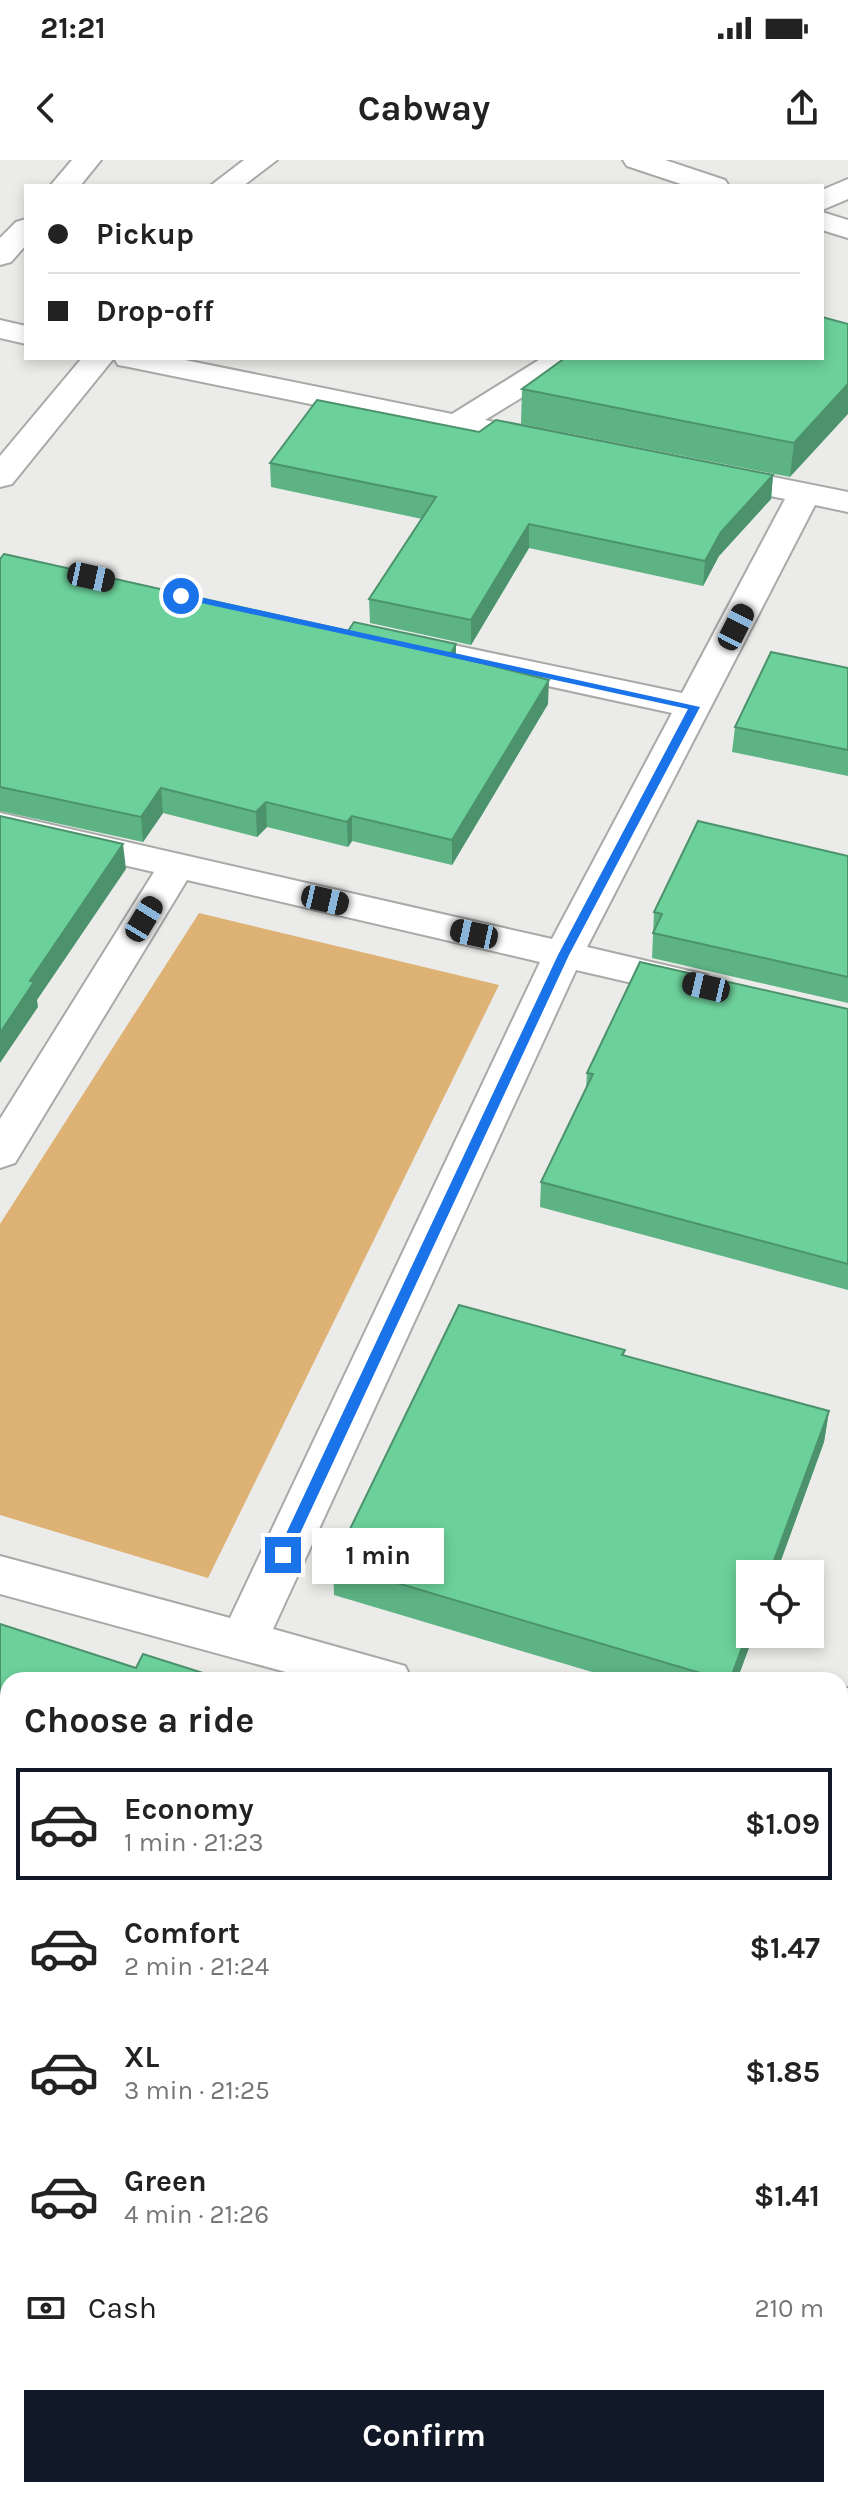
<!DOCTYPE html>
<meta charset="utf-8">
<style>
:root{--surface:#fff;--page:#f2f2f2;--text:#222;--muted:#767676;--line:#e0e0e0;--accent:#111827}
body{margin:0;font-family:Karla,sans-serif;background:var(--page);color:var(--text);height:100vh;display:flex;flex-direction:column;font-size:30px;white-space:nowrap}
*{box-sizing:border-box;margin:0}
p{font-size:26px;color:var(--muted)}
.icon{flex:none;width:44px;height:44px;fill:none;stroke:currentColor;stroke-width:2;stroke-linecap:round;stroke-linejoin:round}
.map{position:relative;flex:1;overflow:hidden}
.panel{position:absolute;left:0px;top:1512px;width:848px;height:826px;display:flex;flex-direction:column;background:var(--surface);border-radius:24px 24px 0 0;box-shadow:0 4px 12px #0003}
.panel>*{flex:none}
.banner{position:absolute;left:24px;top:24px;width:800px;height:176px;border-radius:0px;box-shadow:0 4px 12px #0003;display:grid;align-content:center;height:176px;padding:0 24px;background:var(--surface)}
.controls{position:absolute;left:736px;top:1400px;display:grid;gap:16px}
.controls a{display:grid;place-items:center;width:88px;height:88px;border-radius:0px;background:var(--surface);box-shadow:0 4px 12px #0003;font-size:40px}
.end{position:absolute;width:36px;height:36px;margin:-18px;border:10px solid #1a73e8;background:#fff;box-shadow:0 0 0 4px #fff}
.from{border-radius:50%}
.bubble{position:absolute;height:56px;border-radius:0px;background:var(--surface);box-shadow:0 4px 12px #0003;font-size:26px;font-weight:700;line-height:56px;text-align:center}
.car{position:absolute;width:24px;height:48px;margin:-24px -12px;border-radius:10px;box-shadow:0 0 6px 2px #0007;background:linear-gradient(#222 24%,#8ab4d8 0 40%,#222 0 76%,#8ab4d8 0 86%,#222 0)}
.banner b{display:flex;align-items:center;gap:28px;height:76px;font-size:30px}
.banner b+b{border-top:2px solid var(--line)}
.banner i{width:20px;height:20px;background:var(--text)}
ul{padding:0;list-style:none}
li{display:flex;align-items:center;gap:24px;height:112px;margin:0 16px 12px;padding:0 8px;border:4px solid transparent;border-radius:0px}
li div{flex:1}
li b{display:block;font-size:30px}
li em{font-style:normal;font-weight:700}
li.selected{border-color:var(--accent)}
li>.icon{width:72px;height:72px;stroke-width:1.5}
h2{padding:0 24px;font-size:36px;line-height:96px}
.pay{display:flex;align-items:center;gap:20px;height:88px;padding:0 24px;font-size:30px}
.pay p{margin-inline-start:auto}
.cta{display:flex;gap:16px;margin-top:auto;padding:16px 24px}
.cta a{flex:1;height:92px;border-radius:0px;background:var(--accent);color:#fff;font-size:32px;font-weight:700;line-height:92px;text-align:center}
.status{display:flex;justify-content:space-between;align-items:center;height:56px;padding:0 40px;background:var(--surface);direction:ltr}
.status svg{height:22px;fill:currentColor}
header{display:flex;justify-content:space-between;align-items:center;height:104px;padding:0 24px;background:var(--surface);font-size:36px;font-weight:700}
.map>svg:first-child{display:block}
</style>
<div class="status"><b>21:21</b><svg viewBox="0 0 49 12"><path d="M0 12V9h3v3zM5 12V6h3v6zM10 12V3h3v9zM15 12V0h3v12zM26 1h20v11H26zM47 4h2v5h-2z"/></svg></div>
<header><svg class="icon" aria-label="back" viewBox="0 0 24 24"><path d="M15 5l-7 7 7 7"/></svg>Cabway<svg class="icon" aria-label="share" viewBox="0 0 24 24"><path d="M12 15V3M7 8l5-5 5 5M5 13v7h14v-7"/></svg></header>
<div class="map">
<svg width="848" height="2337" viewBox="0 0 848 2337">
<rect width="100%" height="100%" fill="#ebece9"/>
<g fill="#deb174">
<path d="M199,753l300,72 -291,593 -208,-63v-291z"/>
<path d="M0,2110l8,3v217h524l-2,7h-530z"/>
</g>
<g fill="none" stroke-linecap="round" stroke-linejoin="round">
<defs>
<g id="minor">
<path d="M72,0h29l-21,26h-30z"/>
<path d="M244,0h33l-34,26h-33z"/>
<path d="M623,0h42l60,20 4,6h-42l-60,-20z"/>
<path d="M848,19v20l-26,11v-20z"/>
<path d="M822,52l26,8v18l-26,-8z"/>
<path d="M26,59v26l-15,17 -11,3v-27l16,-16z"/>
<path d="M0,160l26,6v18l-26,-6z"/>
<path d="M82,198h93l277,56 90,-56h38l-5,7 -90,55 66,14 5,7 -5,7 -11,3 -411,-84 -11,-2 -4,-7 -102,126 -12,3v-31z"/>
<path d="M713,305l135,27v20l-33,-7 -228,442 120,28 6,9 -6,9 -14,4 -117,-27 -303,659 132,37 7,14h-97l-315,-86v-38l230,62 310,-656 -353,-82 -172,283 -15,5v-49l154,-247 -154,-35v-24l552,126 120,-226 -276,-60 -12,-3 -5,-7 5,-7 12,-3 286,60 103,-194 -84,-17 -4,-7 4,-7z"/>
<path d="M848,1528v63l-8,3v-64z"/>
<path d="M0,1998l8,3v52l-8,-3z"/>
<path d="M840,2283l8,3v51h-22l-9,-7h23z"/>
<path d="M572,2330h60l-3,7h-60z"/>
</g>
</defs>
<use href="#minor" stroke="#a8aaa7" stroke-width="4"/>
<use href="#minor" fill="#fff" fill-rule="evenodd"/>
</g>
<g fill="#5db384">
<path d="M843,164l-53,153 -269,-53 1,-35z"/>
<path d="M270,303l503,12 -2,24 -52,57 -16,30 -174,-38 -58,97 -101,-22 -1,-24 53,-80 -151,-32z"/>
<path d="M0,399l456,97 92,48 -96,161 -100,-24 -4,6 -81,-20 -10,10 -94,-24 -20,29 -143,-31z"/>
<path d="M848,508v108l-116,-24 3,-25z"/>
<path d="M848,696v147l-196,-45 2,-46z"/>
<path d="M848,849v281l-308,-83 1,-25 45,-93 1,-16z"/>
<path d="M625,1190l-1,5 205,56 -5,31 -48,132h-26v60h4l-17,46h-118l-285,-85 -1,-31z"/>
</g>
<g fill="#4c926c">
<path d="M848,224v30l-58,63 4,-34z"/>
<path d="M773,315l-2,24 -52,57 -16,30 2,-25 16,-29z"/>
<path d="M529,364v24l-58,97v-25z"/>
<path d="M456,484v25l-6,-14z"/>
<path d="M549,520l-1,24 -96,161v-25z"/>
<path d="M161,628l2,25 -20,29 -2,-25z"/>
<path d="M266,642l1,25 -10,10 -1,-25z"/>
<path d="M352,656v25l-4,6 -1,-25z"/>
<path d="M123,684l3,25 -89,131 1,7 -38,56v-30l30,-52z"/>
<path d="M829,1251l-5,31 -48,132h-7z"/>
<path d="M750,1466v8h4l-17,46h-7z"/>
<path d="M8,1680v41l-8,15v-41z"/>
</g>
<g fill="#6cd09a" stroke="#4c926c" stroke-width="2">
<path d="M822,157l26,7v60l-54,59 -272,-54 43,-31h257z"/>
<path d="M317,240l162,32 17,-12 277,55 -52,57 -16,29 -176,-37 -58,96 -102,-21 67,-102 -166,-34z"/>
<path d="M4,394l344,77 6,-9 102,22 -6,11 99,25 -97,160 -100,-24 -5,6 -81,-20 -10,10 -95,-24 -20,29 -141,-30v-228z"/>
<path d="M771,492l77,16v82l-113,-23z"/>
<path d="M0,656l123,28 -93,137 4,1 -34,51z"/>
<path d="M698,661l150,35v121l-195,-44 9,-19 -8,-2z"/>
<path d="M640,802l208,47v255l-307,-82 52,-108 -6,-1z"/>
<path d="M459,1145l166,45 -3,5 207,56 -60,163h-19v52l-20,54h-6l-391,-116z"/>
<path d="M0,1464l136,44 7,-14 82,26h-217v160l-8,15z"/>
</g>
<path fill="#1a73e8" d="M181,433l519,114 -131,248 -279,600 -7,5 -7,-5 282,-600 130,-246 -510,-111v-4z"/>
</svg>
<div class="controls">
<a><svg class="icon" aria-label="locate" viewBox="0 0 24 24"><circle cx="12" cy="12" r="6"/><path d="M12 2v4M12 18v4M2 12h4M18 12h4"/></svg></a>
</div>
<i class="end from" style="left:181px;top:436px"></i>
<i class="end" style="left:283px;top:1395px"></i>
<div class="bubble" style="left:312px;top:1368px;width:132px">1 min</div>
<i class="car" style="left:91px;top:417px;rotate:102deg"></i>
<i class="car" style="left:736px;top:467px;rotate:27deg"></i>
<i class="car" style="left:325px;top:740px;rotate:103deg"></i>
<i class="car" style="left:144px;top:759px;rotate:31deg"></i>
<i class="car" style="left:474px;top:774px;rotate:282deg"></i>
<i class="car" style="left:706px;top:827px;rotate:283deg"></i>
<div class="banner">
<b><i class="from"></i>Pickup</b>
<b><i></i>Drop-off</b>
</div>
<section class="panel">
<h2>Choose a ride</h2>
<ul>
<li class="selected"><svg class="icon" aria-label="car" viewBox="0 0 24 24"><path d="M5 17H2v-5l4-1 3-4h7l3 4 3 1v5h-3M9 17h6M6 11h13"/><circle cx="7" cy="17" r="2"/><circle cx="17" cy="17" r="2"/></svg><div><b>Economy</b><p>1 min · 21:23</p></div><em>$1.09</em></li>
<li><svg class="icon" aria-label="car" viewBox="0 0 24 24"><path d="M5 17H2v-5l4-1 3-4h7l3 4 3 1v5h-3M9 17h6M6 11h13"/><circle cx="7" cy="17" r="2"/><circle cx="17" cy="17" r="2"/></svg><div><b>Comfort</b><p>2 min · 21:24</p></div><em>$1.47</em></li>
<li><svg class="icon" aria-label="car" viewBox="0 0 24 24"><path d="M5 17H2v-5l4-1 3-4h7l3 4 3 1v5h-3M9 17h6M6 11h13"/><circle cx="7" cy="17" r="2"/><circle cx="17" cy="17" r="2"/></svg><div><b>XL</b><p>3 min · 21:25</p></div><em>$1.85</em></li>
<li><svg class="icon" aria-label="car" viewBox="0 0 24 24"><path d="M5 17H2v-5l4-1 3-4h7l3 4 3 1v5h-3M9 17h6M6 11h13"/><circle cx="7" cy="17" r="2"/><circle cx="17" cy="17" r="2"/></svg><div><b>Green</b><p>4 min · 21:26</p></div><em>$1.41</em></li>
</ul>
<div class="pay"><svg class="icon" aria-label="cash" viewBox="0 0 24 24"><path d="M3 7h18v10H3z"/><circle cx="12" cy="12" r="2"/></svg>Cash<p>210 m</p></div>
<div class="cta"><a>Confirm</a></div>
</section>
</div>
